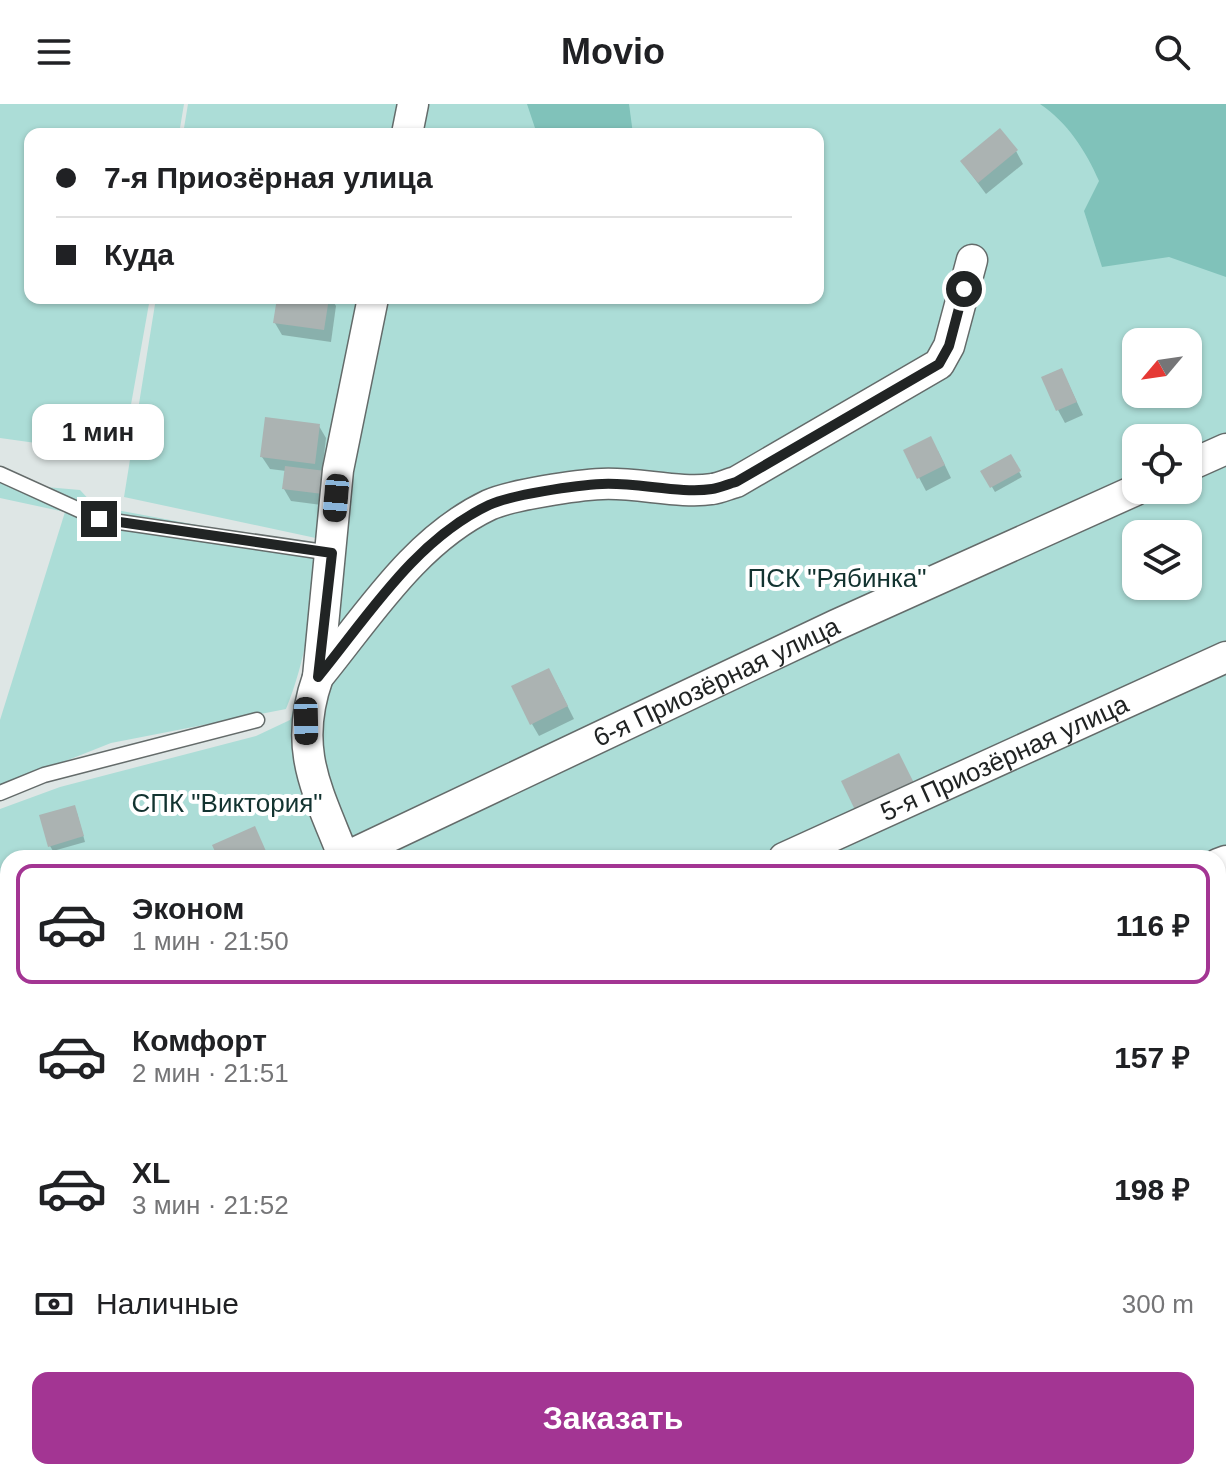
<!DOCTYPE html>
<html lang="ru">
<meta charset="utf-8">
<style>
:root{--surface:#fff;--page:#f6f6f6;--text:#202124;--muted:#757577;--line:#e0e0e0;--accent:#a33593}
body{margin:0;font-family:Helvetica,sans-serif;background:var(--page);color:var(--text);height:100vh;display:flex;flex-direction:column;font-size:30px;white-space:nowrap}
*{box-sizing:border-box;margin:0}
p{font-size:26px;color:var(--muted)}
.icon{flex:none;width:44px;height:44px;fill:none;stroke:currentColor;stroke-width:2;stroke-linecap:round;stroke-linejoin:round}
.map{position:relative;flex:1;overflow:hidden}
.side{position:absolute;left:0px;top:746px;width:1226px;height:630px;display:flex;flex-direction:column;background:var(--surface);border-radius:24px 24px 0 0;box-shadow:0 2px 6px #0004}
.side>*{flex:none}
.banner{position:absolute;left:24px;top:24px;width:800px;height:176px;border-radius:16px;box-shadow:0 2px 6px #0004;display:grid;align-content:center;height:176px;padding:0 32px;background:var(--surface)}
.needle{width:52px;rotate:241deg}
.buttons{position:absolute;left:1122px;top:224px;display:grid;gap:16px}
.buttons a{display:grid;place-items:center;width:80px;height:80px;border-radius:16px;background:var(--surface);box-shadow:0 2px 6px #0004;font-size:40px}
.end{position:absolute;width:36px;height:36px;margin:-18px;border:10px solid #212424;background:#fff;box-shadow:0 0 0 4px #fff}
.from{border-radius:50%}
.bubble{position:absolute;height:56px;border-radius:16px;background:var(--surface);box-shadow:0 2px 6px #0004;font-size:26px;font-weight:600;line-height:56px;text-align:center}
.car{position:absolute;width:24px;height:48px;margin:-24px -12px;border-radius:10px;box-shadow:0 0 6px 2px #0007;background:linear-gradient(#222 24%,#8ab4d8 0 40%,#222 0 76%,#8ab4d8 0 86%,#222 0)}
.banner b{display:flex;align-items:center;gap:28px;height:76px;font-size:30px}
.banner b+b{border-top:2px solid var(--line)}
.banner i{width:20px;height:20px;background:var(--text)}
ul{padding:14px 0 0;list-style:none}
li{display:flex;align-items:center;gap:24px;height:120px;margin:0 16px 12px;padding:0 16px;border:4px solid transparent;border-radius:16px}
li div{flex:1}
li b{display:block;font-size:30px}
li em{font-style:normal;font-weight:600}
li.on{border-color:var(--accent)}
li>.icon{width:72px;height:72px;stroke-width:1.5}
.pay{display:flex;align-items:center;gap:20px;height:88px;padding:0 32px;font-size:30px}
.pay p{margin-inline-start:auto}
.action{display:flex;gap:16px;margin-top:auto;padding:16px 32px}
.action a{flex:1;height:92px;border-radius:16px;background:var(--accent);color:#fff;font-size:32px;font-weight:600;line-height:92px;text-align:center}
header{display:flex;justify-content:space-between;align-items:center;height:104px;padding:0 32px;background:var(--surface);font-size:36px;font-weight:600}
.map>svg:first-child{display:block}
</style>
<header><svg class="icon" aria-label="menu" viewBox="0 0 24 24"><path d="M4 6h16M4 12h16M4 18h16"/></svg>Movio<svg class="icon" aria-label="search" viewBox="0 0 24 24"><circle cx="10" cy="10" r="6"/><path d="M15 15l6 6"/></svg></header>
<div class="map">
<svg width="1226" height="1375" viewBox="0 0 1226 1375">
<rect width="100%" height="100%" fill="#dee6e5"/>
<g fill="#acddd7" fill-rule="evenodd">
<path d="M0,0h184l-5,30h-149v164h120l-28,157 -122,-17z"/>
<path d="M188,0h1038v1375h-662v-7h654v-614h-1210v479l-4,3 -4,-2v-529l60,-22 196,-51 34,-16 19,-62 16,-118 -201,-43 32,-199h662v-164h-635zM1136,238h52v52h-52zM1136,334h52v52h-52zM1136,430h52v52h-52z"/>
<path d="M0,379l80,7 15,16 214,40 11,11c-8,52 -14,104 -34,152l-175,34 -111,44v-67l65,-208 -65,-14z"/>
</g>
<g fill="#80c2ba">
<path d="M527,0h102l4,30h-96z"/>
<path d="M1040,0h186v173l-57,-20 -67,10 -18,-56 15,-30c-13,-30 -32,-59 -59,-77z"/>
<path d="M8,1233v135h556v7h-564v-141l4,2z"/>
</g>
<g fill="#0003">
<path d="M1016,47l7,13 -37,30 -24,-32z"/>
<path d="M279,194h52l5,8 -5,36 -49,-7 -7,-12z"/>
<path d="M1068,279l15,32 -18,8 -7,-13z"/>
<path d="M319,322l7,12 -4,35 15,34 -46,-6 -7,-12 2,-18 -16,-2 -8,-12z"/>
<path d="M905,347h33l13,27 -25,13z"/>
<path d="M1011,353l11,20 -27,15 -12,-20z"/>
<path d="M556,579l18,36 -35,17 -7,-12z"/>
<path d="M77,709l8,29 -32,9 -3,-5z"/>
<path d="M0,1092l8,13v25l-8,5z"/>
</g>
<g fill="#abb3b2">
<path d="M1000,24l18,22 -40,33 -18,-22z"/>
<path d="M277,194h52l-5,32 -51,-7z"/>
<path d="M1062,264l15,34 -21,9 -15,-34z"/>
<path d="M265,313l55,7 -5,40 -55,-7z"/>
<path d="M931,332l14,29 -28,14 -14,-29z"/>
<path d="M1011,350l10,17 -31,17 -10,-17z"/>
<path d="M285,362l49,6 -3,23 -49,-6z"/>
<path d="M549,564l19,38 -38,19 -19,-39z"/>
<path d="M899,649l15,30 -58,29 -15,-31z"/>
<path d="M75,701l9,31 -36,11 -9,-32z"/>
<path d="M255,722l14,32h-51l-6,-13z"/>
<path d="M8,882v25l-6,3 -2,-24z"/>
<path d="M0,1089l8,12v21l-8,6z"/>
</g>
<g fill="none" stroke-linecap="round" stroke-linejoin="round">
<defs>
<g id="service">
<path d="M0,370l99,45 232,34"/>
<path d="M0,689l44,-18 213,-55"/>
</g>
<g id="minor">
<path d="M407,30l6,-30"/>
<path d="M1188,362l38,-17"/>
<path d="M318,573l20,-207 35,-172"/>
<path d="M344,754c-26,-67 -52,-108 -26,-181 50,-61 97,-137 171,-172 22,-10 88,-20 113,-21 33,-2 79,10 110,5 8,-1 16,-5 24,-7l203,-118 10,-18 23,-86"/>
<path id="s1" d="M344,754l492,-233 300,-135"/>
<path id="s2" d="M784,754l442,-201"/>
<path d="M1218,760l8,-3"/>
<path d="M0,936l8,-3"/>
<path d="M1218,973l8,-3"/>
<path d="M1218,1179l8,-4"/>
<path d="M725,1368l4,7"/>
<path d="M783,1375l16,-7"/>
</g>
</defs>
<use href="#service" stroke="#646b6a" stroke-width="17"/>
<use href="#minor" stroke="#646b6a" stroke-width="33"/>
<use href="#service" stroke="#fff" stroke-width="14"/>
<use href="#minor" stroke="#fff" stroke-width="30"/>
</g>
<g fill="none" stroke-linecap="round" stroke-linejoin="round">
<path stroke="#212424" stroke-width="10" d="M99,415l233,34 -14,124c50,-61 97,-137 171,-172 21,-10 88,-20 113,-21 33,-2 79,10 110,5 8,-1 16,-5 24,-7l203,-118 10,-18 15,-57"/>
</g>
<g text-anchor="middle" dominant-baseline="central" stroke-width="8" stroke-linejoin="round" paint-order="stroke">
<g font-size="26" fill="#123330" stroke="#fff">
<text x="837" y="474">ПСК "Рябинка"</text>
<text x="227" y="699">СПК "Виктория"</text>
</g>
<g font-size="26" fill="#212424" stroke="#fff">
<text stroke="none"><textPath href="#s1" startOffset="412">6-я Приозёрная улица</textPath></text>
<text stroke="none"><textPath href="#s2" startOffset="242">5-я Приозёрная улица</textPath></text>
</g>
</g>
</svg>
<div class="buttons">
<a><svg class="needle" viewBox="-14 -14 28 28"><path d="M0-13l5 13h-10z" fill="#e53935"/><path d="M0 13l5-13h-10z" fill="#757577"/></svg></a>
<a><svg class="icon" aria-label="locate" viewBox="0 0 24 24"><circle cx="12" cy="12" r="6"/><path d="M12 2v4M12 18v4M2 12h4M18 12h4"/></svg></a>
<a><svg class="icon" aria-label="layers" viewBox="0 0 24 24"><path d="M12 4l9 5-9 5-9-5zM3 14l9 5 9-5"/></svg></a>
</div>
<i class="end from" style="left:964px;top:185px"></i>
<i class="end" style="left:99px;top:415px"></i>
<div class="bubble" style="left:32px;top:300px;width:132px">1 мин</div>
<i class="car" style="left:336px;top:394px;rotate:185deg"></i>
<i class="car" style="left:306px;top:617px;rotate:179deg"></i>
<div class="banner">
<b><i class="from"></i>7-я Приозёрная улица</b>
<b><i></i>Куда</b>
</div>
<section class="side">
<ul>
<li class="on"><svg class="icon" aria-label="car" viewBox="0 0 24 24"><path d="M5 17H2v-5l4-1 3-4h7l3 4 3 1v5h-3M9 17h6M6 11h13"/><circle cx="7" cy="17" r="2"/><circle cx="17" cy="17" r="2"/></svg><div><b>Эконом</b><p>1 мин · 21:50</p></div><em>116 ₽</em></li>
<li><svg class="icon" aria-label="car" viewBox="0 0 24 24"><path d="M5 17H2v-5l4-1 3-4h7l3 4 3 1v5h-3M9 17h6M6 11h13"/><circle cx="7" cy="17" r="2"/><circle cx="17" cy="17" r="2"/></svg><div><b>Комфорт</b><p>2 мин · 21:51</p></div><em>157 ₽</em></li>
<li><svg class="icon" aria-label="car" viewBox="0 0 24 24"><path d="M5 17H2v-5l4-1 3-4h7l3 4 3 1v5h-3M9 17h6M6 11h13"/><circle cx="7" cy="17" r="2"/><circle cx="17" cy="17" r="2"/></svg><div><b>XL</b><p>3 мин · 21:52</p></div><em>198 ₽</em></li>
</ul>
<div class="pay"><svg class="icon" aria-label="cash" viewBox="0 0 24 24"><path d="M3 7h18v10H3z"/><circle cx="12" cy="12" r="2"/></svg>Наличные<p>300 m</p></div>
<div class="action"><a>Заказать</a></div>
</section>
</div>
